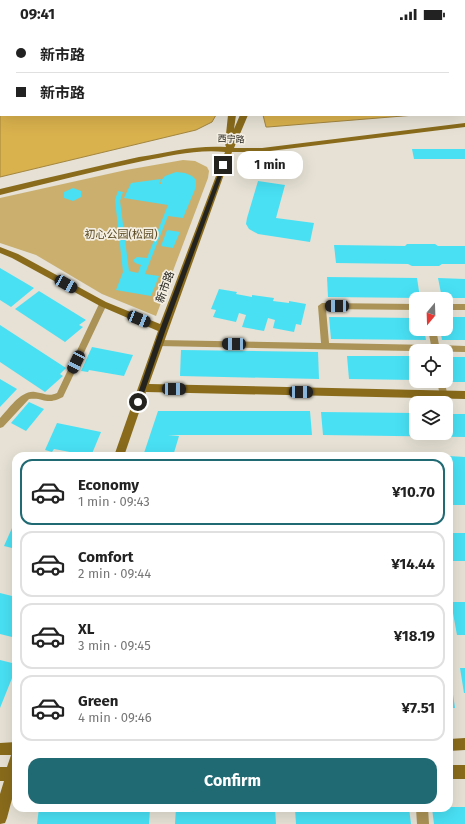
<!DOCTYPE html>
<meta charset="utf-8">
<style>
:root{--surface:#fff;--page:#f6f6f6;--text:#222;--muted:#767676;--line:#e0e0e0;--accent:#206a74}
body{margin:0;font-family:"Fira Sans","Noto Sans SC",sans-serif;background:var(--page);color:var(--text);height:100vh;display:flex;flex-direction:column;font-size:15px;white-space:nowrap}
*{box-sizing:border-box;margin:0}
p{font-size:13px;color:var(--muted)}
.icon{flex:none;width:22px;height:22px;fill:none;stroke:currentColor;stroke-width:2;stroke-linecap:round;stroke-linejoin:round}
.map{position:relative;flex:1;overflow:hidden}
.drawer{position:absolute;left:12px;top:424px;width:441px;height:360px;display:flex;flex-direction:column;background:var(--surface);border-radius:12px;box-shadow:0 4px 16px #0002}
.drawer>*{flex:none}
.guide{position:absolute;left:0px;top:0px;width:465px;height:88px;box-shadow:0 4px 16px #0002;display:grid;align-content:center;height:88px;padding:0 16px;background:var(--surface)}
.needle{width:26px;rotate:199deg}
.fabs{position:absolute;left:409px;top:264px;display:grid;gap:8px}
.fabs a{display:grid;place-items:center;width:44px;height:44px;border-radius:8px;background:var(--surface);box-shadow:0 4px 16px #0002;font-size:20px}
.end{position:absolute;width:18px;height:18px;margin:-9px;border:5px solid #25231e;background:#fff;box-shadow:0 0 0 2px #fff}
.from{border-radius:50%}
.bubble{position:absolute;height:28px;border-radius:12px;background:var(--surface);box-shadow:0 4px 16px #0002;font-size:13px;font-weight:700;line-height:28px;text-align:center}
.car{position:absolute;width:12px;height:24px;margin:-12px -6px;border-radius:5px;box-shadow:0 0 3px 1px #0007;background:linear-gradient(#222 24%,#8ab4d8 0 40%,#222 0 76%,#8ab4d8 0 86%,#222 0)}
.guide b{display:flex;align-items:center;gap:14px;height:38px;font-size:15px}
.guide b+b{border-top:1px solid var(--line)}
.guide i{width:10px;height:10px;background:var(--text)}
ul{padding:7px 0 0;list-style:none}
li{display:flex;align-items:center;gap:12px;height:66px;margin:0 8px 6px;padding:0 8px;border:2px solid var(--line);border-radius:12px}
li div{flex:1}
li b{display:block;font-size:15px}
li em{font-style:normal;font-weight:700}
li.on{border-color:var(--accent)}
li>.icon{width:36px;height:36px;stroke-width:1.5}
.action{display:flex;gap:8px;margin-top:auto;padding:8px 16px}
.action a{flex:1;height:46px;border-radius:12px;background:var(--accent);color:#fff;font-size:16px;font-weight:700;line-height:46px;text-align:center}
.status{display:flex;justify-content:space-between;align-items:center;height:28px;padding:0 20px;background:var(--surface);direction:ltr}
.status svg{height:11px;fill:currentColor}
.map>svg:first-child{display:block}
</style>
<div class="status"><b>09:41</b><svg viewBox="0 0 49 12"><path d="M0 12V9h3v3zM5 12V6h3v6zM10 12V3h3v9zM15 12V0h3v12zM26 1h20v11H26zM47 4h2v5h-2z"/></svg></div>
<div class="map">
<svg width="465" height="796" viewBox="0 0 465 796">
<rect width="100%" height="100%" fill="#e6e1d4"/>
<path fill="#caaf6f" d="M183,132l12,1 12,6 2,4 -1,7 -52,138 -54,-22 -66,-39 -36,-12v-45l126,-28z"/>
<g fill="#d9b14d" stroke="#a3863f">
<path d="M52,0h197v1h-208z"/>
<path d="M282,0h183v82l-1,-81z"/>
<path d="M0,5l1,82h215l-4,7 -16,8 -196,47z"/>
<path d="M263,87h152l-147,12h-2z"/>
</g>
<g fill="#49e0f4">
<path d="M412,121h53v10h-51z"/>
<path d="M176,144l9,1 7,3 4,4v7l-13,31 -15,-2 -23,58 14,2 -8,20 -35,-6 7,-18 -8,-72 3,-9 5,1 -3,9 9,70 9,2 3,-8 -6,-2 -2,-3 4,-3 10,1 21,-53 -44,-7 7,-15 30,-4 -2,5h2v-2h-1l5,-6z"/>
<path d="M258,153l27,4 -9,33 38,5 -4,19 -52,-8 -9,-5 -3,-5 1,-6z"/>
<path d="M73,160l8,3v6l-8,4 -9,-3v-6z"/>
<path d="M167,202l13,2 -7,16 -12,-2z"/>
<path d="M407,216h28l3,2h27v18h-23l-3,2h-27l-4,-2 -72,-1 -2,-18 71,1z"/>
<path d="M0,240l34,20 -23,19 -11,-7z"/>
<path d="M327,249l90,1 3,20 -92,-1z"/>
<path d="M438,250l27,1v19h-23z"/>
<path d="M219,261l18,3 -1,2 16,3v-2l22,3 -1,3 16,2v-2l17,3 -5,21 -5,-1 -2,8 -21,-4 2,-8 -7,-2 -4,13 -22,-4 4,-12 -7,-2 -3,9 -23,-5 3,-7 -5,-1z"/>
<path d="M39,263l47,29 -7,5 4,2 -18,15 -50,-33z"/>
<path d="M329,289l87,1v11h8l2,11 -95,-1z"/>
<path d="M446,289h19v23h-23l-2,-11h6z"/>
<path d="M0,297l66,43 -6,6 3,2 -18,16 -45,-30z"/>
<path d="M92,319l41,8 -9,21 -35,-6 -1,2 -7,-1z"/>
<path d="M181,322l137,2 1,27 -139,-3z"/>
<path d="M347,328h69v24l-67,-1z"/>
<path d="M446,329h19v25h-15z"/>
<path d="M0,351l17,10 -17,18z"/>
<path d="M29,374l15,7 -18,22 -15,-8z"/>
<path d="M158,383h152l2,24h-144l11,1 -6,20h-30z"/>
<path d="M321,384l95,1v20h30v-19h19v23l-142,-2z"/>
<path d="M57,395l44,9 -10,24 -37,-7 -2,3 -7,-2z"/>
<rect x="192" y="424" width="90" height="4"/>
<path d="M449,428l16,1v48h-16z"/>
<path d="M16,491v25h-2l-2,4 -8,-2z"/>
<rect x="449" y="505" width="16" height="28"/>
<path d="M0,565l16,4v41l-16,-4z"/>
<path d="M451,574h14v33h-8z"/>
<path d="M0,632l16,4v4l-16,40z"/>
<path d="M460,640h5v25h-1z"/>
<path d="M449,646h1l5,34h-6z"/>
<path d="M449,779h16v17h-31l-2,-16h17z"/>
<path d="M39,780h111l-1,16h-112z"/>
<path d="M176,780h99l1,16h-101z"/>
<path d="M295,780h114l2,16h-115z"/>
</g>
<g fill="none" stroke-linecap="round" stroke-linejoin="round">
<g fill="#ab9256" fill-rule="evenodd">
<path d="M103,273l4,3 -44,93c-18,9 -18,0 -34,2l-26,28 -3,1v-10c9,-9 21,-28 35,-26 8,1 14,5 22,1l42,-89z"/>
<path d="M322,275l94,1v6l-90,-1 3,34 102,2 -3,-16h8l3,16 26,1v6l-307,-6 -4,-3 4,-3 163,3 -3,-37z"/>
<rect x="446" y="276" width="19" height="6"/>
<path d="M437,353h8l2,13 -1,2h-6z"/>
<path d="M416,780h12l1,16h-12z"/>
</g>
<g fill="#896b1b" fill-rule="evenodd">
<path d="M254,0h7l-7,1z"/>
<rect x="266" y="0" width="6" height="1"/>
<path d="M228,87h8l-2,14 6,-14h8l-14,33h28l203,-25v4l-203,25h-30l-83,232 316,7v8l-319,-7 -22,64h-10l44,-125 -58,-25 -88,-48 -12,-5v-6l18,7 88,48 54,22 65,-172c-28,-3 -55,4 -82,9 -48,10 -95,22 -143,34v-6c46,-11 93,-22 139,-32 30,-5 57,-12 87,-10l-1,-3z"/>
<path d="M465,710v12l-16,1v-12z"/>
<path d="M16,714v42l-9,34 -2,5 -5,1v-30l4,-13h-4v-14h7l4,-12h2h-13v-12z"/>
<rect x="449" y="737" width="16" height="14"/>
</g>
</g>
<path fill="#25231e" d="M222,136l4,1 -60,164 -25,73 -1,2h-4l-1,-2 25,-73z"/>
<g text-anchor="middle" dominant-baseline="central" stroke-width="3.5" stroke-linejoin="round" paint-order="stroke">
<g font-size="9" fill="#25231e" stroke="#f3eee1">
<text transform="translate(231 111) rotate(2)">西宁路</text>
</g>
<g font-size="11" fill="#59481f" stroke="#f3eee1">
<text x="121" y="206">初心公园(松园)</text>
</g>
<g font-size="11" fill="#25231e" stroke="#f3eee1">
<text transform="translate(165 259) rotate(-70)">新市路</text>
</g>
</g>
</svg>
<div class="fabs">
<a><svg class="needle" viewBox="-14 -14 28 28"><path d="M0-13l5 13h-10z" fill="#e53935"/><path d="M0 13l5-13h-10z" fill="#767676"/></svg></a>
<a><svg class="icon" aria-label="locate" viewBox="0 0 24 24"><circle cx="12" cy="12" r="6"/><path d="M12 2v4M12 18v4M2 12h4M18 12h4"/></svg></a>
<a><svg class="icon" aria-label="layers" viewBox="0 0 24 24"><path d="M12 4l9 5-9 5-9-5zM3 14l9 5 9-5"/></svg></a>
</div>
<i class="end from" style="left:138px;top:374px"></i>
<i class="end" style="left:223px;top:137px"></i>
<div class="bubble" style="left:237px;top:123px;width:66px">1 min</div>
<i class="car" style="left:66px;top:256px;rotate:119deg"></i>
<i class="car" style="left:337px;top:278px;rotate:270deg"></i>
<i class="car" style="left:139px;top:291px;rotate:112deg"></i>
<i class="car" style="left:234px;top:316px;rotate:271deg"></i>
<i class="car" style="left:76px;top:334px;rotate:206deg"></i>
<i class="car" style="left:174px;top:361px;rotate:91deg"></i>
<i class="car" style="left:301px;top:364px;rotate:91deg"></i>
<div class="guide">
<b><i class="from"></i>新市路</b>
<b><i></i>新市路</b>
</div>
<section class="drawer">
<ul>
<li class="on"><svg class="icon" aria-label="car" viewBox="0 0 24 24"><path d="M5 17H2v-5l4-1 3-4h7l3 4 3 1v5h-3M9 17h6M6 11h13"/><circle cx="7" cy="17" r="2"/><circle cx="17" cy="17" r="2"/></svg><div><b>Economy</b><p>1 min · 09:43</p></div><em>¥10.70</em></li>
<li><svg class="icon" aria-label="car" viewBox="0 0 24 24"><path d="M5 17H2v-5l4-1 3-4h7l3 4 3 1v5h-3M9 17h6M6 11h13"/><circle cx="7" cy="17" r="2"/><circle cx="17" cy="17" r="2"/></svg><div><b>Comfort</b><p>2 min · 09:44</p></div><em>¥14.44</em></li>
<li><svg class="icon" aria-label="car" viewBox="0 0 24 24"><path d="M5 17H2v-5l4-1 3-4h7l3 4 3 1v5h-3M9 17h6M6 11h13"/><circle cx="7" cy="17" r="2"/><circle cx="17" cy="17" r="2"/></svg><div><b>XL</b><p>3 min · 09:45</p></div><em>¥18.19</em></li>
<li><svg class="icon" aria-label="car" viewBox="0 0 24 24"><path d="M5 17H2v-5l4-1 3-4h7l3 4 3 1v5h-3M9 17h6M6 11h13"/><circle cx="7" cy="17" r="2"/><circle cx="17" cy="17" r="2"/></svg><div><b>Green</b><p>4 min · 09:46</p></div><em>¥7.51</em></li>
</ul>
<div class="action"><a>Confirm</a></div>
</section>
</div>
